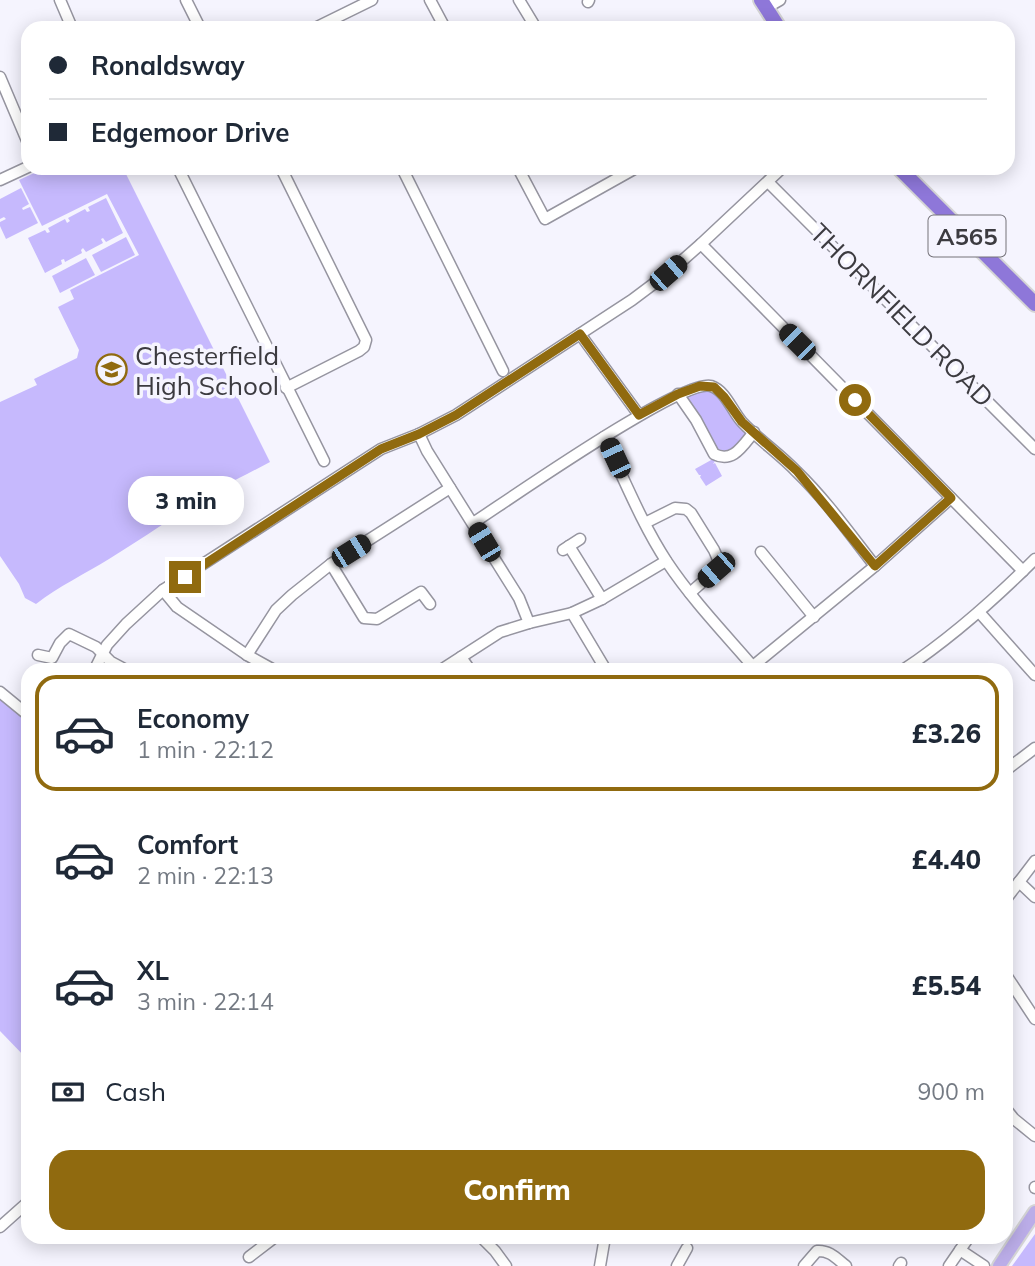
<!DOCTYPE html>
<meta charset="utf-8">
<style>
:root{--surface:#fff;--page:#f6f6f7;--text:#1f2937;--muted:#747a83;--line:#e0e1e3;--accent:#906a0f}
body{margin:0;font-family:Mulish,sans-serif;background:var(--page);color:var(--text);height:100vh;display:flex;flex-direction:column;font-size:26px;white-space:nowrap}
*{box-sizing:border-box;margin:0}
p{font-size:23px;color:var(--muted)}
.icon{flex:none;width:38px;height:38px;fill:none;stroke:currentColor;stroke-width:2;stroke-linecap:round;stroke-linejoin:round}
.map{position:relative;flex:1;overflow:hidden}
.details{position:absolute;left:21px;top:663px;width:992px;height:581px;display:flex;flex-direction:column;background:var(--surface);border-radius:21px;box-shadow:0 4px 18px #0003}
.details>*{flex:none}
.top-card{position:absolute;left:21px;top:21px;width:994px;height:154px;border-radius:21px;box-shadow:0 4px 18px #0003;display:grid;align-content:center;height:154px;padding:0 28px;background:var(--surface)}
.end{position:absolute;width:32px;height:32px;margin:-16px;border:9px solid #906a0f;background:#fff;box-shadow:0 0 0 4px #fff}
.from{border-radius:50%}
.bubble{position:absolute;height:49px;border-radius:21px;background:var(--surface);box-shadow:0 4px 18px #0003;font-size:23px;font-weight:800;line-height:49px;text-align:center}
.car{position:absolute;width:21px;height:42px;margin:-21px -10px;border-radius:9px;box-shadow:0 0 5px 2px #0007;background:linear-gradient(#222 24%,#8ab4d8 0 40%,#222 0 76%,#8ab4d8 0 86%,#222 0)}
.top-card b{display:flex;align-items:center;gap:24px;height:66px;font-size:26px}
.top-card b+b{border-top:2px solid var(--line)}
.top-card i{width:18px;height:18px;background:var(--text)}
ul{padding:12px 0 0;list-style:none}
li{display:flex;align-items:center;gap:21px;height:116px;margin:0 14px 10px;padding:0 14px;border:4px solid transparent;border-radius:21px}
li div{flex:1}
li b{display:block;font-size:26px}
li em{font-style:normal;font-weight:800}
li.active{border-color:var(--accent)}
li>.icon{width:63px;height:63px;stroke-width:1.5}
.pay{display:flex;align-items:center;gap:18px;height:77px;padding:0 28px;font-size:26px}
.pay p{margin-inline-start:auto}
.primary-button{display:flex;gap:14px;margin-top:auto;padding:14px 28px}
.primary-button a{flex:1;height:80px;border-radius:21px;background:var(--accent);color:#fff;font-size:28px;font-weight:800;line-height:80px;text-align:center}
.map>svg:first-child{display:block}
</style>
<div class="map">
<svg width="1035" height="1266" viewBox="0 0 1035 1266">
<rect width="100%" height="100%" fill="#f5f4fe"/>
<g fill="#c6b9fd">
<path d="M45,168h78l147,294c-28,15 -58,29 -84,47 -26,17 -51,34 -77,50 -24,15 -50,27 -73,45l-11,-6 -6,-14 -19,-28v-154l37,-17 -3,-6 43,-21 2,-8 -21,-43 16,-8 -4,-9 69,-35 -32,-61 -65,32 -23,-46z"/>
<path d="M21,188l8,16 -7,4 1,2 7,-3 8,16 -32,16 -6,-13v-4l6,-3 -2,-2 -4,2v-20z"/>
<path d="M106,198l17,35 -17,9 -3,-4 -2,1 2,4 -17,9 -3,-4 -2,2 1,3 -17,9 -1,-3 -3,1 1,4 -17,9 -17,-35 17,-8 2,3 3,-1 -2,-4 17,-9 2,4 3,-2 -2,-3 17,-9 2,3 3,-1 -2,-4z"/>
<path d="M126,237l9,18 -34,17 -9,-17z"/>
<path d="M86,258l9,17 -35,18 -8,-17z"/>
<path d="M704,389l12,4 31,40 -1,3 -16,17 -13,-1 -32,-52 1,-4z"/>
<path d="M713,459l2,2 -2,3 2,-1 7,13 -16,10 -6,-9 1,-2h-2l-4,-6z"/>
<path d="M0,686l28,27v347l-28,-29z"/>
<path d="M1035,1234v32h-23z"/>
</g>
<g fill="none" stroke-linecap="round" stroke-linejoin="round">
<defs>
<g id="minor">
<path d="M60,0l12,28"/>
<path d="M186,0l14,28"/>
<path d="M430,0l15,28"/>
<path d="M519,0l17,28"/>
<path d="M588,2l1,-2"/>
<path d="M766,8l14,-8"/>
<path d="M315,28l57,-28"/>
<path d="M0,77l28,66"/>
<path d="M178,168l146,293"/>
<path d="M281,168l85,172 -2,7 -5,4 -73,37"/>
<path d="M402,168l101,203"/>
<path d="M518,168l27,51 91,-51"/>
<path d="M0,180l28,-13"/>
<path d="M768,182l267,267"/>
<path d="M701,244l322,327"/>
<path d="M580,334l59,81"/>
<path d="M678,394l18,26 18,34c19,10 29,-9 40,-22"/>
<path d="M419,434l8,17 92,147 10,25"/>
<path d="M604,437c20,42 38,87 63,125 26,39 59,73 89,108"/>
<path d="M473,523c34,-22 209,-145 238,-137 15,5 21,25 31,36 17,18 38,32 55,50 29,28 53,62 78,94"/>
<path d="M645,523l30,-15 11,1 5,4 23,37 6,14 -4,6 -26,23"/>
<path d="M569,546l33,53"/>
<path d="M563,550l17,-11"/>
<path d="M761,552l53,65"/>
<path d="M331,564l33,54 13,1 44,-27 9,12"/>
<path d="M163,590l14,17 70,48 27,15"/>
<path d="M979,612l56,63"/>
<path d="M572,613l34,57"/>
<path d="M38,655l14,3 8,-15 9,-9 27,13 15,15 15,8"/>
<path d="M247,655l29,-45 16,-15 39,-31 119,-76"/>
<path d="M461,657l9,13"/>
<path d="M753,666l122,-100 76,-68"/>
<path d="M95,669l12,-24 19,-21 37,-34 218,-141 38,-15 37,-19 176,-115 36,-27 33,-29 81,-76"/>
<path d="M441,670l59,-38 29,-9 43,-10 30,-14 64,-38"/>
<path d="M903,670c48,-32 91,-70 132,-111"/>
<path d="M0,692l28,23"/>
<path d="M1006,770l29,-22"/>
<path d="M1019,882l16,15"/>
<path d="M1006,899l29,-38"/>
<path d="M1006,975l29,44"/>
<path d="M1006,1109l8,10 21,17"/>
<path d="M1035,1188v-1"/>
<path d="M0,1227l28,-25"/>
<path d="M481,1237l14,14 11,15"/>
<path d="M960,1250l24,16"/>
<path d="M249,1257l26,-20"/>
<path d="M600,1266l5,-29"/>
<path d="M677,1266l10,-18"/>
<path d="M804,1266l13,-15c13,-1 20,8 29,15"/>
<path d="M899,1266l2,-3"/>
<path d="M949,1266l20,-29"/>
</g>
<path id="major" d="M999,1266l36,-54"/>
<g id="highway">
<path d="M761,0l18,28"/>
<path d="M899,168l136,136"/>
</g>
</defs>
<use href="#minor" stroke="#9695a0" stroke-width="13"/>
<use href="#major" stroke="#d4d4d5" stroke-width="16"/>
<use href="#highway" stroke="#d4d4d5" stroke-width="18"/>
<use href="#minor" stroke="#fff" stroke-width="10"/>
<use href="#major" stroke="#bbade8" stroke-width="12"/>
<use href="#highway" stroke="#8e77d9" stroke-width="14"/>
</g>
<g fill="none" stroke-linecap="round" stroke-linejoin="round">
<path stroke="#906a0f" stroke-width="9" d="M185,577l196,-128 38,-15 37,-19 124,-81 59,81 39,-21 22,-8 14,1 10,10 18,25 55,49 78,95 76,-68 -96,-98"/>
</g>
<defs>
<symbol id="school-ring" viewBox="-11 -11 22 22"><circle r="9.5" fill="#f5f4fe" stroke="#906a0f" stroke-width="1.5"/><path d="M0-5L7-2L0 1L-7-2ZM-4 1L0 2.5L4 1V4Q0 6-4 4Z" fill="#906a0f"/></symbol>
</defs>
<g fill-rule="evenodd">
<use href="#school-ring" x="94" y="352" width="35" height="35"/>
</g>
<g text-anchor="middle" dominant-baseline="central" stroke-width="7" stroke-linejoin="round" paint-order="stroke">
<rect fill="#f5f4fe" stroke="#747279" stroke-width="2" x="928.5" y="215.5" width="77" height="41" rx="5"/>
<g font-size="24" font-weight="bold" fill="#3c3b40">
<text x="967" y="236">A565</text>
</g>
<g font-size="26" fill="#3c3b40" stroke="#f5f4fe">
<text transform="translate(902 315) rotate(45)">THORNFIELD ROAD</text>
</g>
<g font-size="26" fill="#3c3b40" stroke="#f5f4fe" text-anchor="start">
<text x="135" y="355">Chesterfield<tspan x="135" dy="30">High School</tspan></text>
</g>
</g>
</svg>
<i class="end from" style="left:855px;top:400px"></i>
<i class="end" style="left:185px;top:577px"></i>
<div class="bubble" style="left:128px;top:476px;width:116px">3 min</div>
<i class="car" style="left:668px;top:273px;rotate:49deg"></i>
<i class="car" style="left:797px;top:342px;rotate:315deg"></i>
<i class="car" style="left:615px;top:458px;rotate:335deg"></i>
<i class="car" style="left:484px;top:542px;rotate:329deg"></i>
<i class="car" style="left:351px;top:551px;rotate:58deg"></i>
<i class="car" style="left:716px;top:570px;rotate:229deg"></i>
<div class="top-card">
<b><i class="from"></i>Ronaldsway</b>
<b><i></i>Edgemoor Drive</b>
</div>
<section class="details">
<ul>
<li class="active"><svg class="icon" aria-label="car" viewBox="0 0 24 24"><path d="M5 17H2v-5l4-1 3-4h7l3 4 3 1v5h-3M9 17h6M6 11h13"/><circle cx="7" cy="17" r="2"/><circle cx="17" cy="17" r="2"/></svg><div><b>Economy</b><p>1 min · 22:12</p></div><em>£3.26</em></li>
<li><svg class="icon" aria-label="car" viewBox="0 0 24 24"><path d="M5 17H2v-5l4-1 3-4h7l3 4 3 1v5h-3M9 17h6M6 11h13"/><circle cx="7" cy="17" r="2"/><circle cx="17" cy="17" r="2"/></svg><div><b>Comfort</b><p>2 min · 22:13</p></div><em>£4.40</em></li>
<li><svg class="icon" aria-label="car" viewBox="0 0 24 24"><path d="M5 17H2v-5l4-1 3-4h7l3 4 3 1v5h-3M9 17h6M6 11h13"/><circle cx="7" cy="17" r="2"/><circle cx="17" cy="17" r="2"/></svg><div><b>XL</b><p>3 min · 22:14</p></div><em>£5.54</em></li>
</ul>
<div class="pay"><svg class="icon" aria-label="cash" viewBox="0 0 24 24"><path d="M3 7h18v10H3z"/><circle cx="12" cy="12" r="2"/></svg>Cash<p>900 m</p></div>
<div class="primary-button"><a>Confirm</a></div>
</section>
</div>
